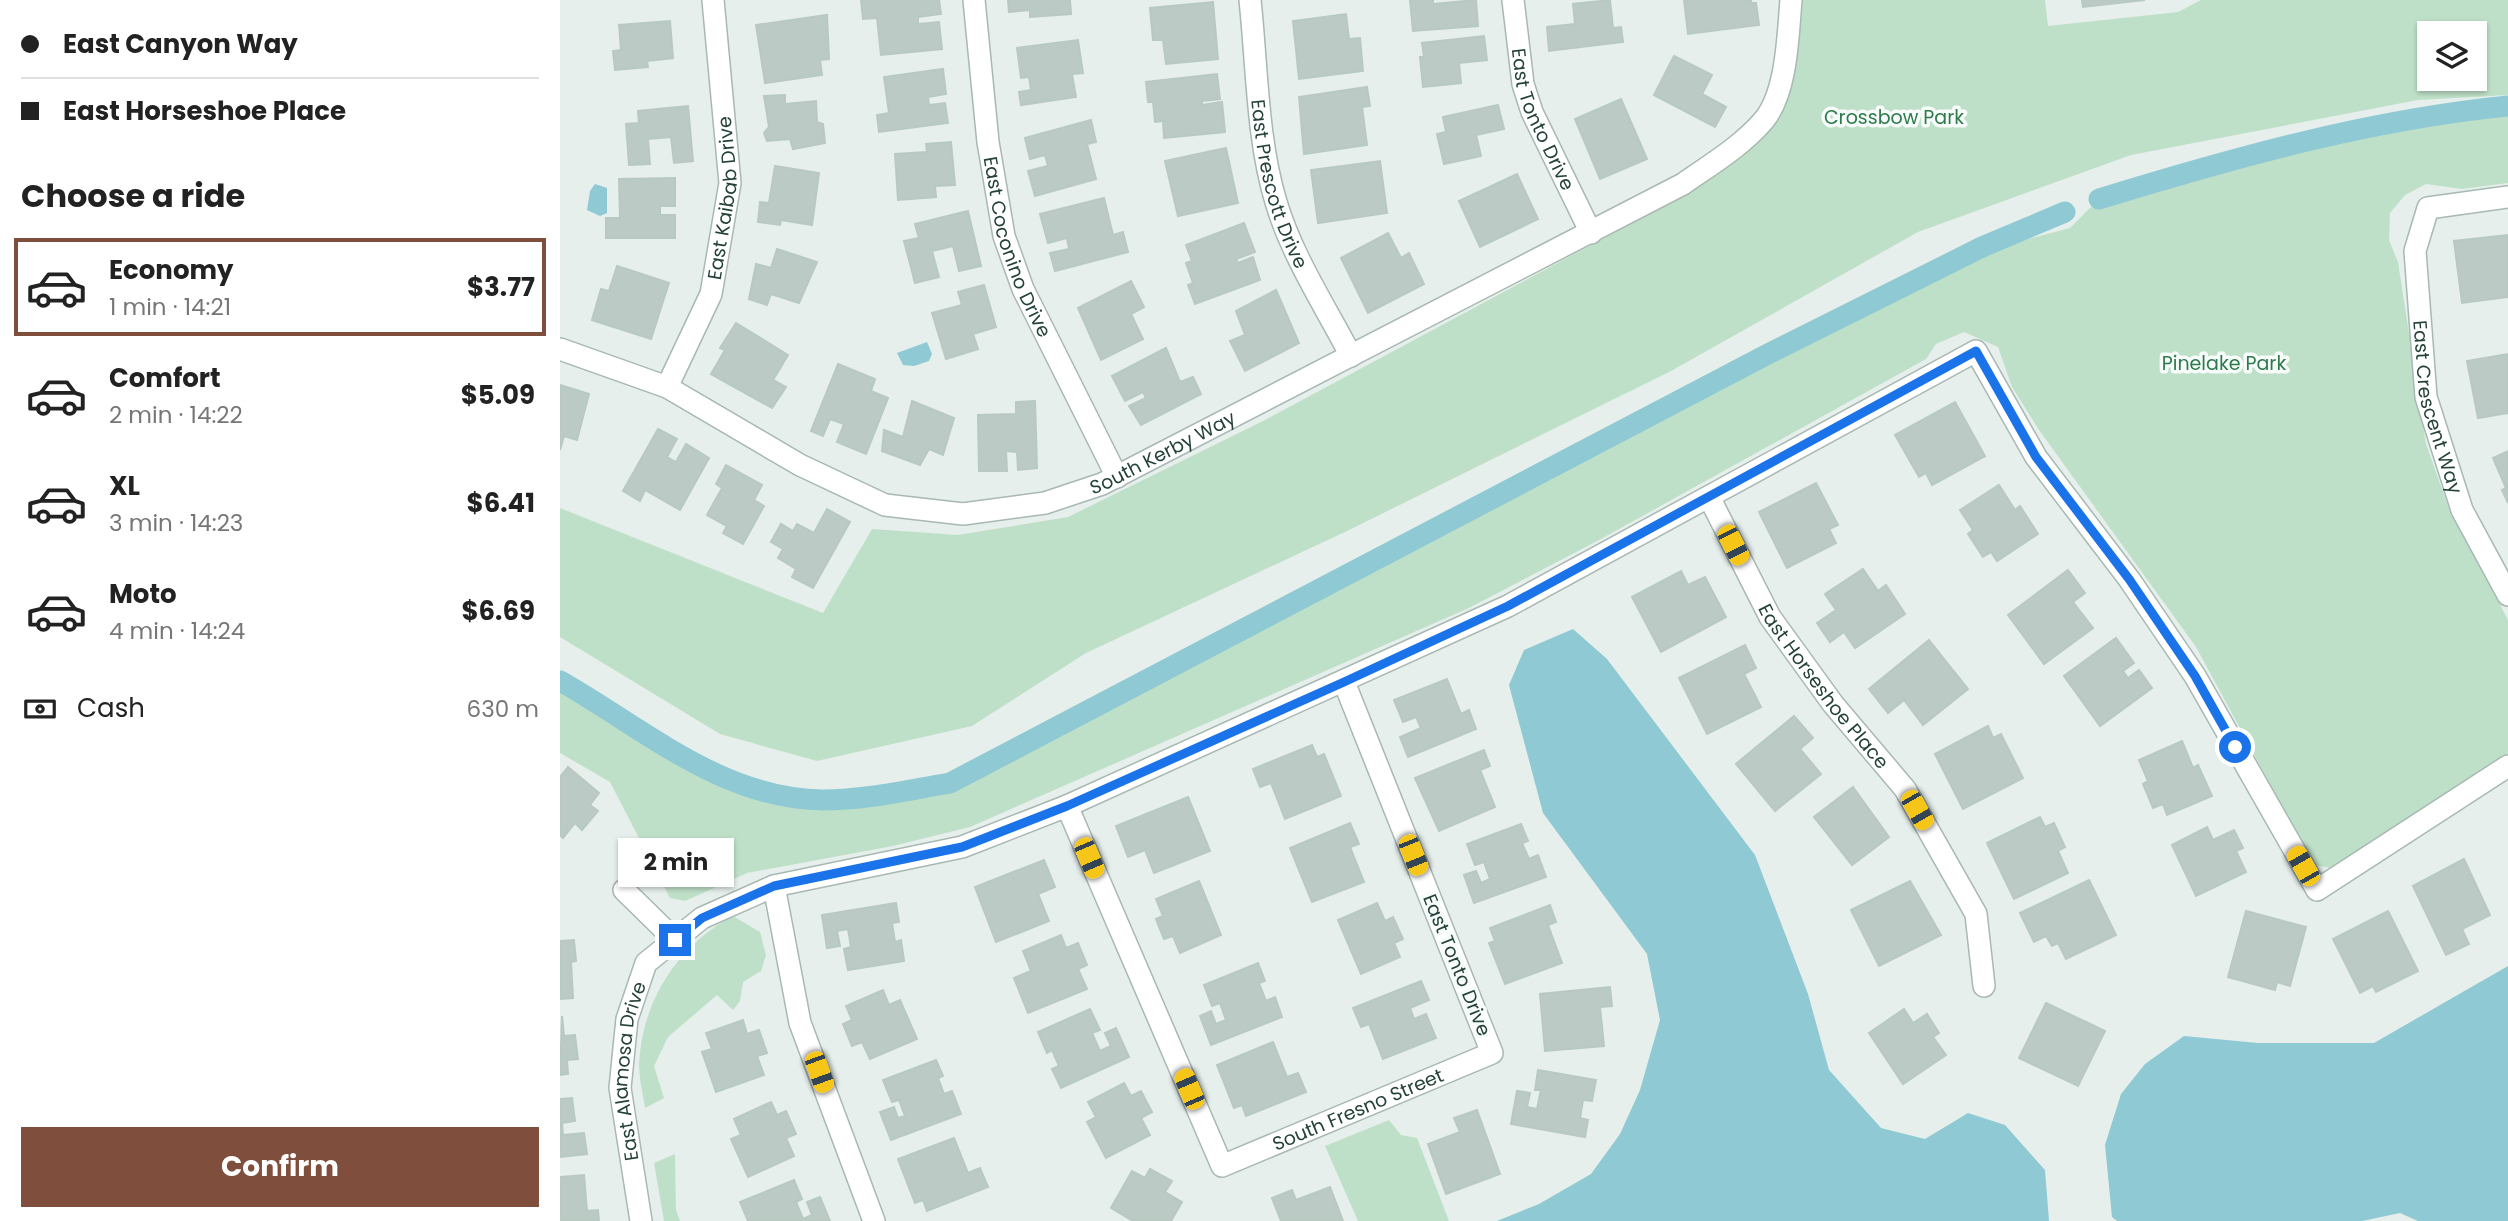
<!DOCTYPE html>
<meta charset="utf-8">
<style>
:root{--surface:#fff;--page:#f2f2f2;--text:#222;--muted:#767676;--line:#e0e0e0;--accent:#804e3d}
body{margin:0;font-family:Poppins,sans-serif;background:var(--page);color:var(--text);height:100vh;display:flex;flex-direction:column;font-size:26px;white-space:nowrap}
*{box-sizing:border-box;margin:0}
p{font-size:23px;color:var(--muted)}
.icon{flex:none;width:38px;height:38px;fill:none;stroke:currentColor;stroke-width:2;stroke-linecap:round;stroke-linejoin:round}
.map{position:relative;flex:1;overflow:hidden}
.drawer{display:flex;flex-direction:column;background:var(--surface);width:560px}
.drawer>*{flex:none}
.hud{display:grid;align-content:center;height:154px;padding:0 21px;background:var(--surface)}
.controls{position:absolute;left:1857px;top:21px;display:grid;gap:14px}
.controls a{display:grid;place-items:center;width:70px;height:70px;border-radius:0px;background:var(--surface);box-shadow:0 2px 5px #0004;font-size:35px}
.end{position:absolute;width:32px;height:32px;margin:-16px;border:9px solid #1a73e8;background:#fff;box-shadow:0 0 0 4px #fff}
.from{border-radius:50%}
.bubble{position:absolute;height:49px;border-radius:0px;background:var(--surface);box-shadow:0 2px 5px #0004;font-size:23px;font-weight:700;line-height:49px;text-align:center}
.car{position:absolute;width:21px;height:42px;margin:-21px -10px;border-radius:9px;box-shadow:0 0 5px 2px #0007;background:linear-gradient(#f5c518 24%,#345 0 40%,#f5c518 0 76%,#345 0 86%,#f5c518 0)}
.hud b{display:flex;align-items:center;gap:24px;height:66px;font-size:26px}
.hud b+b{border-top:2px solid var(--line)}
.hud i{width:18px;height:18px;background:var(--text)}
ul{padding:0;list-style:none}
li{display:flex;align-items:center;gap:21px;height:98px;margin:0 14px 10px;padding:0 7px;border:4px solid transparent;border-radius:0px}
li div{flex:1}
li b{display:block;font-size:26px}
li em{font-style:normal;font-weight:700}
li.selected{border-color:var(--accent)}
li>.icon{width:63px;height:63px;stroke-width:1.5}
h2{padding:0 21px;font-size:32px;line-height:84px}
.pay{display:flex;align-items:center;gap:18px;height:77px;padding:0 21px;font-size:26px}
.pay p{margin-inline-start:auto}
.primary-button{display:flex;gap:14px;margin-top:auto;padding:14px 21px}
.primary-button a{flex:1;height:80px;border-radius:0px;background:var(--accent);color:#fff;font-size:28px;font-weight:700;line-height:80px;text-align:center}
main{display:flex;flex:1;min-height:0}
.map>svg:first-child{display:block}
</style>
<main>
<section class="drawer">
<div class="hud">
<b><i class="from"></i>East Canyon Way</b>
<b><i></i>East Horseshoe Place</b>
</div>
<h2>Choose a ride</h2>
<ul>
<li class="selected"><svg class="icon" aria-label="car" viewBox="0 0 24 24"><path d="M5 17H2v-5l4-1 3-4h7l3 4 3 1v5h-3M9 17h6M6 11h13"/><circle cx="7" cy="17" r="2"/><circle cx="17" cy="17" r="2"/></svg><div><b>Economy</b><p>1 min · 14:21</p></div><em>$3.77</em></li>
<li><svg class="icon" aria-label="car" viewBox="0 0 24 24"><path d="M5 17H2v-5l4-1 3-4h7l3 4 3 1v5h-3M9 17h6M6 11h13"/><circle cx="7" cy="17" r="2"/><circle cx="17" cy="17" r="2"/></svg><div><b>Comfort</b><p>2 min · 14:22</p></div><em>$5.09</em></li>
<li><svg class="icon" aria-label="car" viewBox="0 0 24 24"><path d="M5 17H2v-5l4-1 3-4h7l3 4 3 1v5h-3M9 17h6M6 11h13"/><circle cx="7" cy="17" r="2"/><circle cx="17" cy="17" r="2"/></svg><div><b>XL</b><p>3 min · 14:23</p></div><em>$6.41</em></li>
<li><svg class="icon" aria-label="car" viewBox="0 0 24 24"><path d="M5 17H2v-5l4-1 3-4h7l3 4 3 1v5h-3M9 17h6M6 11h13"/><circle cx="7" cy="17" r="2"/><circle cx="17" cy="17" r="2"/></svg><div><b>Moto</b><p>4 min · 14:24</p></div><em>$6.69</em></li>
</ul>
<div class="pay"><svg class="icon" aria-label="cash" viewBox="0 0 24 24"><path d="M3 7h18v10H3z"/><circle cx="12" cy="12" r="2"/></svg>Cash<p>630 m</p></div>
<div class="primary-button"><a>Confirm</a></div>
</section>
<div class="map">
<svg width="1948" height="1221" viewBox="0 0 1948 1221">
<rect width="100%" height="100%" fill="#e6efeb"/>
<g fill="#bfe0c8" fill-rule="evenodd">
<path d="M1237,0h248l3,26 130,-14 23,-12h307v95l-90,5 -287,55 -213,77 -247,139 -324,160 -261,122 -114,73 -155,35 -97,-27 -160,-97v-129l263,105 49,-84 86,6 110,-18 197,-97 397,-213 111,-82zM1869,33h45v46h-45z"/>
<path d="M1948,113v70l-46,6 -36,-5 -21,11 -15,18 -1,27 9,22 28,182 22,62 60,114v133l-113,79 -64,36 -17,-3 -118,-218 -157,-217 -27,-43 -14,-40 -34,-15 -28,12 -10,15 -325,180 -132,69 -499,219 -77,19 -146,27 -62,28 -15,-3 -60,-116 -50,-29v-68c33,20 64,45 98,65 86,51 191,67 288,36 23,-7 45,-21 67,-31l896,-468 82,-38 79,-21 21,-21c135,-46 275,-82 417,-94z"/>
<path d="M173,916l27,16 6,23 -5,16 -18,11 -3,19 -7,9 -16,-15 -49,42 -14,29 10,32 -19,10c-2,-14 -6,-30 -6,-44 3,-63 39,-119 94,-148z"/>
<path d="M829,1120l12,15 16,3 32,83h-91l-33,-75z"/>
<path d="M115,1154l1,56 4,11h-16l-10,-58z"/>
</g>
<g fill="#8ec9d4">
<path d="M35,184l12,4v25l-7,3 -13,-6 3,-19z"/>
<path d="M367,342l5,12 -3,7 -15,5 -11,-1 -6,-12z"/>
<path d="M1013,629l34,30 148,196 53,139 21,76 52,58 44,11 43,-26 37,12 40,45 4,51h-552l42,-17 52,-30 29,-40 20,-44 20,-70 -13,-66 -104,-141 -34,-128 15,-35z"/>
<path d="M1948,966v255h-90l-18,-8 -38,8h-245l-5,-4 -7,-72 16,-51 24,-30 39,-28 74,7h116z"/>
</g>
<g fill="none" stroke-linecap="round" stroke-linejoin="round">
<g stroke="#8ec9d4" stroke-width="21">
<path d="M1539,199c134,-41 269,-79 409,-93"/>
<path d="M0,681c83,47 162,118 263,119 43,0 85,-10 127,-17l816,-428 216,-108 83,-35"/>
</g>
</g>
<g fill="#bbcac4" stroke="#b8c9c2" stroke-width="2">
<path d="M301,0h78l2,14 -23,3v7l21,-2 3,27 -61,6 -4,-37 -14,1z"/>
<path d="M448,0h62l1,14 -41,3v-7l-21,2z"/>
<path d="M850,0h23v4l43,-4 2,26 -65,5z"/>
<path d="M1050,0l3,28 8,-1 2,15 -74,9 -2,-24 28,-3 -2,-20z"/>
<path d="M1124,0h67v3h5l3,22 -71,9z"/>
<path d="M1522,0h63l-62,7z"/>
<path d="M653,2l5,57 -52,5 -3,-24h-10l-3,-32z"/>
<path d="M786,14l3,25 11,-1 3,33 -64,8 -6,-58z"/>
<path d="M267,15l2,44 -9,1 2,15 -57,8 -9,-58z"/>
<path d="M110,21l3,37 -26,3 1,6 -33,3 -2,-19 8,-1 -2,-25z"/>
<path d="M924,36l3,24 -28,3 2,20 -38,4 -3,-30h4l-2,-14z"/>
<path d="M518,40l5,33 -11,1 4,23 -55,8 -2,-13 12,-2 -2,-13 -8,1 -4,-30z"/>
<path d="M1114,56l38,19 -10,19 24,13 -11,20 -61,-32z"/>
<path d="M383,69l3,25 -18,3 1,8 16,-2 3,20 -69,9 -2,-17 12,-2 -5,-36z"/>
<path d="M657,74l3,25 -18,2v4l20,-3 3,30 -61,6 -1,-17 -8,1 -2,-20h-5l-2,-20z"/>
<path d="M807,87l3,19 -8,1 5,38 -63,9 -5,-57z"/>
<path d="M225,95v9l31,-3 1,21 6,2 2,19 -32,6 -3,-10 -23,2 -3,-8 5,-6 -5,-31z"/>
<path d="M1061,99l26,60 -47,20 -25,-60z"/>
<path d="M938,105l6,24 -28,6 5,21 -37,8 -7,-30 9,-2 -3,-15z"/>
<path d="M128,106l5,55 -19,2 -3,-26 -23,2 2,25 -21,1 -3,-41 13,-1 -1,-12z"/>
<path d="M531,120l5,22 -9,2 9,35 -61,17 -7,-25 20,-5 -3,-11 -15,4 -5,-21z"/>
<path d="M391,142l4,43 -20,1 1,11 -38,3 -3,-46 32,-2 -1,-8z"/>
<path d="M666,148l12,55 -60,13 -13,-55z"/>
<path d="M820,161l7,52 -69,10 -7,-53z"/>
<path d="M215,166l44,7 -7,52 -31,-5 -1,5 -22,-3 2,-20 9,1z"/>
<path d="M957,174l21,45 -58,28 -21,-46z"/>
<path d="M115,178v28h-15v9h15v23h-69v-20h14l-1,-39z"/>
<path d="M544,198l9,37 10,-3 5,20 -73,19 -5,-18 19,-4 -2,-11 -19,5 -8,-29z"/>
<path d="M408,211l13,55 -22,5 -6,-25 -21,5 7,26 -24,6 -11,-42 15,-3 -4,-14z"/>
<path d="M684,223l11,29 -19,7 2,4 15,-6 7,23 -65,24 -7,-19 5,-2 -7,-20 6,-2 -6,-16z"/>
<path d="M828,233l13,25 8,-5 15,31 -56,29 -27,-55z"/>
<path d="M1948,235v62l-46,6 -8,-62z"/>
<path d="M217,249l40,13 -18,41 -28,-9 -4,11 -18,-6 7,-35 15,4z"/>
<path d="M57,266l52,17 -18,56 -59,-19 9,-31 8,2z"/>
<path d="M571,281l13,26 -13,7 12,25 -42,21 -23,-52z"/>
<path d="M424,285l12,42 -23,7 5,15 -32,10 -14,-46 30,-8 -4,-13z"/>
<path d="M716,290l23,53 -54,28 -15,-30 15,-6 -9,-24z"/>
<path d="M176,323l52,32 -15,25 13,7 -14,21 -61,-34 14,-24 -5,-2z"/>
<path d="M606,348l14,34 13,-5 8,17 -60,31 -12,-19 17,-8 -3,-6 -18,9 -13,-25z"/>
<path d="M1948,354v59l-30,5 -11,-57z"/>
<path d="M278,364l37,15 -4,12 17,7 -22,56 -29,-12 7,-18 -14,-5 -7,17 -12,-5z"/>
<path d="M0,385l29,9 -12,46 -13,-4 -4,14z"/>
<path d="M352,401l42,17 -11,37 -14,-6 -9,16 -38,-14 2,-21 19,7z"/>
<path d="M475,401l2,67 -19,2 -1,-18 -11,-1 1,20h-28l-1,-56 38,-1v-12z"/>
<path d="M1395,402l30,54 -53,29 -6,-12 -7,4 -24,-42z"/>
<path d="M98,429l19,10 -10,18 9,5 10,-18 23,14 -29,52 -35,-20 -5,11 -17,-10z"/>
<path d="M1948,451v52l-6,-13 4,-2 -13,-30z"/>
<path d="M166,465l36,20 -8,15 10,6 -21,38 -20,-11 4,-7 -20,-11 15,-27 -6,-4z"/>
<path d="M1256,483l22,42 -9,4 7,14 -49,25 -28,-56z"/>
<path d="M1439,485l16,25 5,-4 18,28 -41,27 -6,-9 -8,5 -15,-23 5,-4 -13,-20z"/>
<path d="M267,509l23,13 -37,66 -21,-11 4,-8 -18,-11 5,-9 -12,-7 10,-18 12,7 4,-7 17,9z"/>
<path d="M1303,569l15,22 8,-6 19,29 -50,34 -11,-16 -14,10 -13,-19 19,-13 -11,-16z"/>
<path d="M1508,570l17,23 -12,9 20,26 -49,36 -36,-49z"/>
<path d="M1121,571l7,14 17,-8 21,40 -65,35 -29,-55z"/>
<path d="M1556,638l18,25 -11,8 5,7 11,-8 13,18 -52,38 -36,-50z"/>
<path d="M1369,640l39,49 -45,36 -19,-25 -16,13 -19,-24z"/>
<path d="M1185,645l11,23 -12,6 17,33 -54,27 -28,-56z"/>
<path d="M887,679l14,35 8,-4 7,19 -68,28 -8,-20 21,-9 -5,-11 -13,5 -9,-22z"/>
<path d="M1234,716l19,22 -13,11 21,25 -46,37 -39,-47z"/>
<path d="M1428,726l5,12 8,-4 22,44 -60,31 -28,-55z"/>
<path d="M1622,741l11,27 5,-3 14,31 -45,19 -4,-11 -10,4 -10,-24 5,-3 -9,-21z"/>
<path d="M752,745l5,12 7,-3 17,42 -56,23 -14,-36 -11,4 -7,-18z"/>
<path d="M924,750l6,16 -10,4 15,37 -56,24 -24,-53z"/>
<path d="M8,767l31,26 -9,12 8,6 -16,19 -7,-7 -12,15 -3,-3v-58z"/>
<path d="M1293,787l36,50 -37,28 -38,-48z"/>
<path d="M628,797l22,54 -56,22 -9,-23 -17,7 -12,-31z"/>
<path d="M1480,817l5,10 9,-4 11,24 -7,4 10,22 -54,26 -27,-56z"/>
<path d="M790,823l9,21 -9,3 14,35 -52,20 -22,-54z"/>
<path d="M961,824l7,17 -6,2 7,16 9,-4 8,22 -72,26 -10,-28 12,-4 5,12 9,-4 -6,-17 -9,3 -8,-21z"/>
<path d="M1647,827l6,13 21,-10 9,18 -7,3 10,21 -50,24 -24,-51z"/>
<path d="M1904,859l26,56 -28,14 7,15 -23,11 -33,-69z"/>
<path d="M484,860l11,27 -17,7 11,27 -53,21 -21,-55z"/>
<path d="M1529,880l27,55 -50,24 -8,-16 -6,3 -6,-10 -12,6 -14,-29z"/>
<path d="M639,881l22,54 -41,18 -7,-17 -9,3 -8,-20 7,-3 -7,-17z"/>
<path d="M1350,881l31,54 -62,31 -28,-56z"/>
<path d="M336,903l3,19 -7,1 3,19 6,-2 3,21 -56,9 -4,-21 7,-2 -3,-18 -11,2 3,15 -13,2 -5,-33z"/>
<path d="M817,903l8,18 8,-4 10,22 -9,4 6,14 -39,17 -23,-54z"/>
<path d="M990,905l6,17 -8,3 14,38 -57,21 -16,-41 6,-2 -5,-13z"/>
<path d="M1686,911l60,16 -16,59 -13,-4 -2,8 -47,-13z"/>
<path d="M1828,911l30,60 -42,21 -3,-6 -13,7 -27,-54z"/>
<path d="M501,935l5,13 12,-5 9,22 -9,4 9,20 -59,24 -14,-35 17,-7 -8,-20z"/>
<path d="M14,940l2,21 -5,1 2,36 -13,1v-58z"/>
<path d="M698,963l7,18 -6,2 7,18 9,-4 7,20 -71,28 -11,-29 11,-5 5,13 10,-4 -6,-17 -8,3 -8,-21z"/>
<path d="M861,981l8,19 -19,8 4,11 12,-5 10,24 -53,21 -14,-35 -8,3 -8,-19z"/>
<path d="M1050,987l2,19 -12,1 4,39 -59,5 -5,-57z"/>
<path d="M323,990l6,15 11,-5 17,39 -47,20 -8,-17 -10,4 -9,-22 9,-4 -6,-14z"/>
<path d="M1486,1003l59,28 -27,55 -59,-28z"/>
<path d="M530,1009l10,21 -8,3 8,18 11,-5 -6,-13 11,-5 13,29 -68,31 -9,-19 7,-3 -7,-16 -5,3 -9,-21z"/>
<path d="M1344,1009l9,14 14,-9 12,19 -6,4 13,18 -43,29 -34,-51z"/>
<path d="M2,1016l2,20 11,-1 3,24 -11,1 1,14 -8,1z"/>
<path d="M183,1020l4,14 12,-4 8,23 -10,3 7,19 -48,17 -14,-40 10,-3 -6,-16z"/>
<path d="M713,1042l14,35 11,-4 8,19 -60,24 -4,-11 -8,3 -17,-43z"/>
<path d="M376,1060l7,16 -5,2 6,16 8,-3 9,23 -70,26 -11,-28 14,-5 4,11 7,-2 -6,-16 -7,2 -9,-22z"/>
<path d="M978,1070l58,10 -4,21 -9,-1 -3,18 8,2 -3,17 -74,-13 6,-33 13,2 -3,14 10,2 4,-19h-6z"/>
<path d="M564,1083l7,13 10,-5 11,21 -11,6 9,17 -44,23 -19,-36 9,-5 -8,-15z"/>
<path d="M12,1098l3,23 -13,2 1,12 21,-2 3,21 -27,3v-58z"/>
<path d="M211,1102l6,13 9,-4 10,23 -10,4 8,18 -46,21 -17,-38 10,-4 -7,-16z"/>
<path d="M917,1110l23,64 -54,20 -18,-50 32,-12 -6,-14z"/>
<path d="M394,1138l14,35 12,-5 8,19 -61,24 -4,-11 -8,3 -17,-44z"/>
<path d="M590,1169l22,12 -7,11 17,10 -11,19h-38l-22,-13 21,-37 13,7z"/>
<path d="M24,1175l3,36 11,-1 1,11h-39v-44z"/>
<path d="M234,1180l8,19 -6,3 7,17 9,-4 -5,-13 13,-5 10,24h-82l-8,-19z"/>
<path d="M770,1187l13,34h-62l-9,-23 20,-8 4,10z"/>
</g>
<g fill="none" stroke-linecap="round" stroke-linejoin="round">
<defs>
<g id="street">
<path id="s1" d="M414,0l14,142 16,94 19,53 94,188"/>
<path id="s2" d="M690,0c7,65 7,140 26,202 16,54 49,104 75,154"/>
<path id="s3" d="M953,0l10,84 9,28 59,121"/>
<path id="s4" d="M1948,197l-80,11 -13,43 11,146 36,113 46,85"/>
<path id="s5" d="M0,349l107,38 133,78 85,40 78,9 82,-11 57,-19 581,-300c27,-19 59,-38 81,-64 23,-28 24,-85 27,-120"/>
<path id="s6" d="M107,387l44,-93 19,-111 -17,-183"/>
<path id="s7" d="M1149,497l61,120 63,87 72,85 71,125 8,72"/>
<path id="s8" d="M507,806l155,360 270,-113 -148,-371"/>
<path d="M214,886l26,137 74,198"/>
<path d="M64,890l51,50"/>
<path id="s9" d="M81,1221l-21,-133 7,-69 19,-56 56,-45 72,-32 188,-39 105,-41 441,-200 468,-255 60,106 93,122 66,97 122,214 191,-124"/>
</g>
</defs>
<use href="#street" stroke="#a8b8b2" stroke-width="24"/>
<use href="#street" stroke="#fff" stroke-width="21"/>
</g>
<g fill="none" stroke-linecap="round" stroke-linejoin="round">
<path stroke="#1a73e8" stroke-width="9" d="M115,940l27,-22 72,-32 188,-39 105,-41 277,-124 164,-76 468,-255 60,106 93,122 66,97 40,71"/>
</g>
<g text-anchor="middle" dominant-baseline="central" stroke-width="7" stroke-linejoin="round" paint-order="stroke">
<g font-size="19" fill="#2d7a4b" stroke="#f7fbf9">
<text x="1334" y="117">Crossbow Park</text>
<text x="1664" y="363">Pinelake Park</text>
</g>
<g font-size="19" fill="#24423a" stroke="#f7fbf9">
<text stroke="none"><textPath href="#s3" startOffset="124">East Tonto Drive</textPath></text>
<text stroke="none"><textPath href="#s2" startOffset="187">East Prescott Drive</textPath></text>
<text stroke="none"><textPath href="#s6" startOffset="200">East Kaibab Drive</textPath></text>
<text stroke="none"><textPath href="#s1" startOffset="252">East Coconino Drive</textPath></text>
<text stroke="none"><textPath href="#s4" startOffset="284">East Crescent Way</textPath></text>
<text stroke="none"><textPath href="#s5" startOffset="651">South Kerby Way</textPath></text>
<text stroke="none"><textPath href="#s7" startOffset="222">East Horseshoe Place</textPath></text>
<text transform="translate(897 965) rotate(68)">East Tonto Drive</text>
<text stroke="none"><textPath href="#s9" startOffset="152">East Alamosa Drive</textPath></text>
<text stroke="none"><textPath href="#s8" startOffset="539">South Fresno Street</textPath></text>
</g>
</g>
</svg>
<div class="controls">
<a><svg class="icon" aria-label="layers" viewBox="0 0 24 24"><path d="M12 4l9 5-9 5-9-5zM3 14l9 5 9-5"/></svg></a>
</div>
<i class="end from" style="left:1675px;top:747px"></i>
<i class="end" style="left:115px;top:940px"></i>
<div class="bubble" style="left:58px;top:838px;width:116px">2 min</div>
<i class="car" style="left:1173px;top:545px;rotate:153deg"></i>
<i class="car" style="left:1357px;top:810px;rotate:150deg"></i>
<i class="car" style="left:853px;top:855px;rotate:158deg"></i>
<i class="car" style="left:529px;top:858px;rotate:157deg"></i>
<i class="car" style="left:1743px;top:866px;rotate:330deg"></i>
<i class="car" style="left:259px;top:1072px;rotate:160deg"></i>
<i class="car" style="left:629px;top:1089px;rotate:337deg"></i>
</div>
</main>
